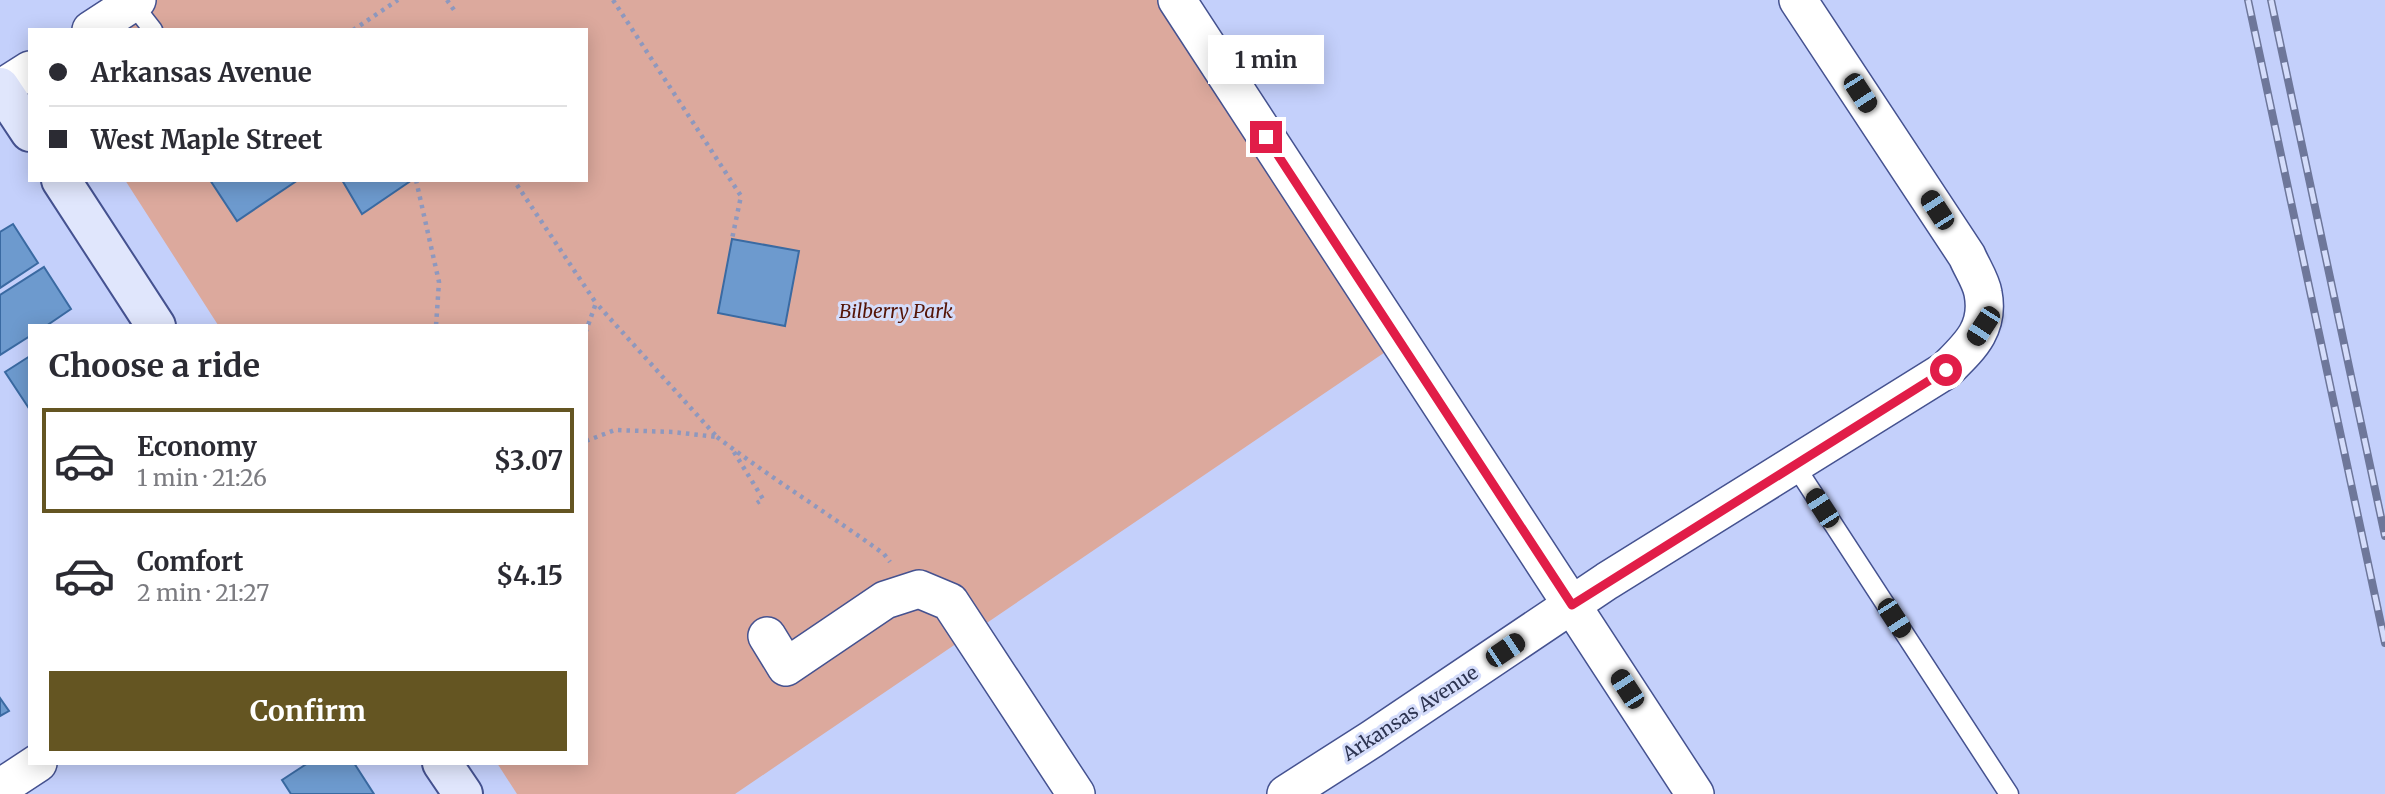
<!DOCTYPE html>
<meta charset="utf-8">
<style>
:root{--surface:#fff;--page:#f7f7f7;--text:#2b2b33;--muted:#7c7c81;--line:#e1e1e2;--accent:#645522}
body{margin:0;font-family:Merriweather,serif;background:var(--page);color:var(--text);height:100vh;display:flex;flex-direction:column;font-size:26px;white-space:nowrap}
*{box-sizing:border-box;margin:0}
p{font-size:23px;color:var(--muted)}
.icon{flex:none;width:38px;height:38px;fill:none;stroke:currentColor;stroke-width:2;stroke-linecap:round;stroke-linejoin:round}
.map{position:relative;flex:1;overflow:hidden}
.sheet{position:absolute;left:28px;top:324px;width:560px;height:441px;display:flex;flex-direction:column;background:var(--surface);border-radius:0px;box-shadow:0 4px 18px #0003}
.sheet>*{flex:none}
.guide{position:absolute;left:28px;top:28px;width:560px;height:154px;border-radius:0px;box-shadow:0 4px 18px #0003;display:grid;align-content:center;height:154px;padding:0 21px;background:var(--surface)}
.end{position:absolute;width:32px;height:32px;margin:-16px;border:9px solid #e11d48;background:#fff;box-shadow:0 0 0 4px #fff}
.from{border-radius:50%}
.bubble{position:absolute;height:49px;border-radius:0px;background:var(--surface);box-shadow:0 4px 18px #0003;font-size:23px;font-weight:700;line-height:49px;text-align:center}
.car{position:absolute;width:21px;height:42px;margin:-21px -10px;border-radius:9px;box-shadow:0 0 5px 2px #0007;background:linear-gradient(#222 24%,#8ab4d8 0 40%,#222 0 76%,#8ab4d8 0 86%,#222 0)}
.guide b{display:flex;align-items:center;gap:24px;height:66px;font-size:26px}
.guide b+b{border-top:2px solid var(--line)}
.guide i{width:18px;height:18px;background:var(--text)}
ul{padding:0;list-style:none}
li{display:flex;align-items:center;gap:21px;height:105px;margin:0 14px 10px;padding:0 7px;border:4px solid transparent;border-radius:0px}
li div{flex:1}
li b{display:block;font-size:26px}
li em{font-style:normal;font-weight:700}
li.current{border-color:var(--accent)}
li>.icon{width:63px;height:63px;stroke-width:1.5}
h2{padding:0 21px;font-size:32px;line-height:84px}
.cta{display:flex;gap:14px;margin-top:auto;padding:14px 21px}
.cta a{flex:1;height:80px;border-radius:0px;background:var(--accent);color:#fff;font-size:28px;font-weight:700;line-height:80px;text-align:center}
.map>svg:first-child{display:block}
</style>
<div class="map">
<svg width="2385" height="794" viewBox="0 0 2385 794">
<rect width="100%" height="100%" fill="#c4d0fb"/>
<path fill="#dca99d" d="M137,0h1040l223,342 -665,452h-218l-20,-31h89v-437l-368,-1 -93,-145h461v-150h-494z"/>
<g fill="#6d9ace" stroke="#3a6aa2" stroke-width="2">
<path d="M210,180h88l-61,41z"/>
<path d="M342,180h70l-50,34z"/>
<path d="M13,224l25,39 -38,25v-56z"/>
<path d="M732,239l67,12 -14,75 -67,-13z"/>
<path d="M44,267l27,42 -25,17h-16v10l-30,19v-60z"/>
<path d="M30,356v54l-25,-38z"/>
<path d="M0,698l9,13 -9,5z"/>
<path d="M308,763h46l20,31h-83l-9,-14z"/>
</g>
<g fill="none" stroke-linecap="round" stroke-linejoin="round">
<defs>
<g id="service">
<path d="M132,3l21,27"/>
<path d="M1794,464l215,330"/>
</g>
<g id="minor">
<path d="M1177,0l518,794"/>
<path d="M91,30l46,-30"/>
<path d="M0,89l30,-19"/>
<path d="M767,636l19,31 99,-67 34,-11 31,13 126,192"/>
<path d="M0,788l38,-25"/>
<path d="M1286,794l86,-55 235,-158 339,-211c23,-23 44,-41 37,-77 -2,-12 -11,-25 -16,-37l-169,-256"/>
</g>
<g id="secondary">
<path d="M0,87l30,45"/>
<path d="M61,180l95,146"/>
<path d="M442,763l21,31"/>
</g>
</defs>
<use href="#service" stroke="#455290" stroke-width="21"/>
<use href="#minor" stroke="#455290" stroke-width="40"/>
<use href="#secondary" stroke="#455290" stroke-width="42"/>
<g stroke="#8e98be" stroke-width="4.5" stroke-dasharray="3.5 5" stroke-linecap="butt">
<path d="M447,0l7,10"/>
<path d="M613,0l128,196 -9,43"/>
<path d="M353,30l45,-30"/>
<path d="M416,180l23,102 -3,44"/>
<path d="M517,185l79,118 -10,28"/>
<path d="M717,437c54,41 112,77 167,117l6,8"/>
<path d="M586,441l29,-11 58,2 44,5 -121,-134"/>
<path d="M734,452l29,47 -6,4"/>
</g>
<use href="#service" stroke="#fff" stroke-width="18"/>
<use href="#minor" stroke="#fff" stroke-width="37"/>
<use href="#secondary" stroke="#e0e6fc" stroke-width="38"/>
<defs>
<g id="rail">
<path d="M2248,0l137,643"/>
<path d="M2271,0l114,536"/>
</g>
</defs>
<use href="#rail" stroke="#6e779a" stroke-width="8"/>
<use href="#rail" stroke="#d5ddfb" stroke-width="5" stroke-dasharray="16" stroke-linecap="butt"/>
</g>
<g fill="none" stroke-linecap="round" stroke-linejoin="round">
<path stroke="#e11d48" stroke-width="9" d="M1266,137l306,468 374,-235"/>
</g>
<g text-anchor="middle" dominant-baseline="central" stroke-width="6" stroke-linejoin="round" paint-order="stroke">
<g font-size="19" font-style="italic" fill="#551508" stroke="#d5ddfb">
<text x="896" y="311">Bilberry Park</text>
</g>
<g font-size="19" fill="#2d3451" stroke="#d5ddfb">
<text transform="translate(1410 713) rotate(-33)">Arkansas Avenue</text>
</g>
</g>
</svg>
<i class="end from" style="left:1946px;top:370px"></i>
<i class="end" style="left:1266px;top:137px"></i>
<div class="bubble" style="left:1208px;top:35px;width:116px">1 min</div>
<i class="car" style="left:1860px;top:93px;rotate:147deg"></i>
<i class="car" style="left:1937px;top:210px;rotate:327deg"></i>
<i class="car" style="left:1983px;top:326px;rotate:213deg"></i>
<i class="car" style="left:1822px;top:508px;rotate:327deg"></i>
<i class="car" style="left:1894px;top:618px;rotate:147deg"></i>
<i class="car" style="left:1505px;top:650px;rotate:56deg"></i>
<i class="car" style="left:1627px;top:689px;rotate:327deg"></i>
<div class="guide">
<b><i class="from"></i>Arkansas Avenue</b>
<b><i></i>West Maple Street</b>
</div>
<section class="sheet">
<h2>Choose a ride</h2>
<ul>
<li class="current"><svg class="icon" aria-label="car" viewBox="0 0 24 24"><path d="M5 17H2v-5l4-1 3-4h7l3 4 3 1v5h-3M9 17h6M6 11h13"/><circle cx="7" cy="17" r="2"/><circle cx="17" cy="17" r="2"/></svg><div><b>Economy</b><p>1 min · 21:26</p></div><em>$3.07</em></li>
<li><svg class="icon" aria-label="car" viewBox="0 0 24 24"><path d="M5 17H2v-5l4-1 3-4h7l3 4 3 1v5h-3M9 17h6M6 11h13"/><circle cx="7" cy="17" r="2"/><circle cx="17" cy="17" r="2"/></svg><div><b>Comfort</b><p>2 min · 21:27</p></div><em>$4.15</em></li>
</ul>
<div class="cta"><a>Confirm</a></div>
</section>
</div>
